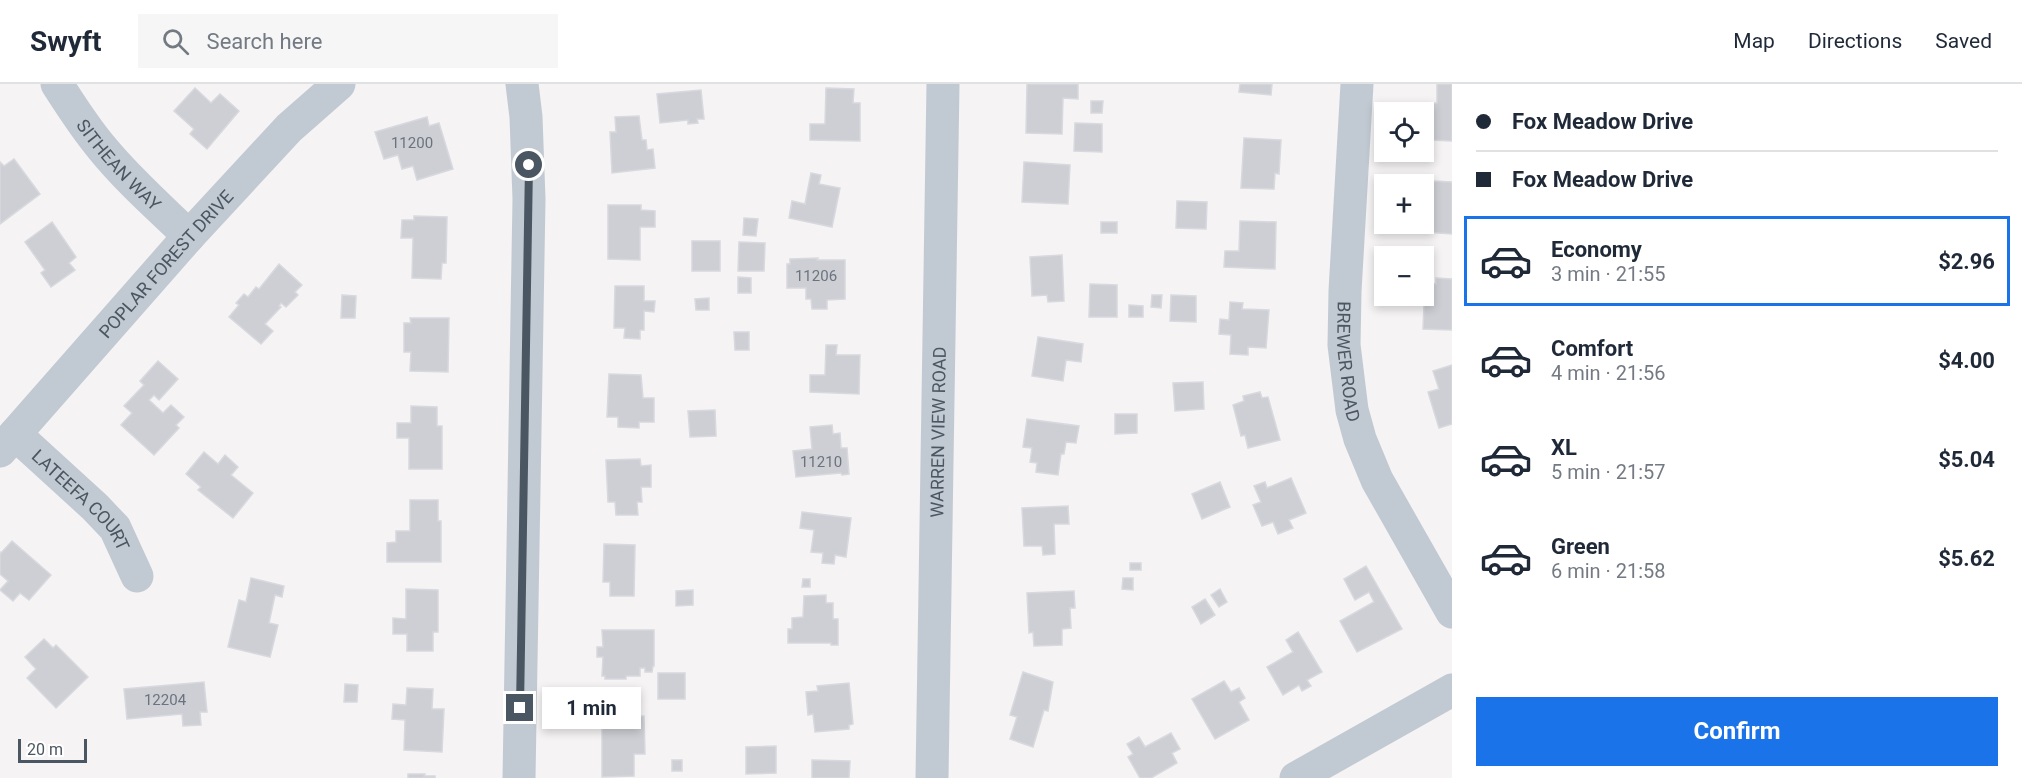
<!DOCTYPE html>
<meta charset="utf-8">
<style>
:root{--surface:#fff;--page:#f6f6f7;--text:#1f2937;--muted:#747a83;--line:#e0e1e3;--accent:#1a73e8}
body{margin:0;font-family:Roboto,sans-serif;background:var(--page);color:var(--text);height:100vh;display:flex;flex-direction:column;font-size:22px;white-space:nowrap}
*{box-sizing:border-box;margin:0}
p{font-size:20px;color:var(--muted)}
.icon{flex:none;width:33px;height:33px;fill:none;stroke:currentColor;stroke-width:2;stroke-linecap:round;stroke-linejoin:round}
.map{position:relative;flex:1;overflow:hidden}
.details{display:flex;flex-direction:column;background:var(--surface);width:570px}
.details>*{flex:none}
.banner{display:grid;align-content:center;height:132px;padding:0 24px;background:var(--surface)}
.fabs{position:absolute;left:1374px;top:18px;display:grid;gap:12px}
.fabs a{display:grid;place-items:center;width:60px;height:60px;border-radius:0px;background:var(--surface);box-shadow:0 3px 9px #0003;font-size:30px}
.scale{position:absolute;left:18px;bottom:15px;width:69px;box-sizing:border-box;padding-left:6px;border:3px solid #4a5661;border-top:0;font-size:16px;line-height:21px;white-space:nowrap;color:#4a5661;-webkit-text-stroke:4px #fff;paint-order:stroke}
.end{position:absolute;width:27px;height:27px;margin:-14px;border:8px solid #4a5661;background:#fff;box-shadow:0 0 0 3px #fff}
.from{border-radius:50%}
.bubble{position:absolute;height:42px;border-radius:0px;background:var(--surface);box-shadow:0 3px 9px #0003;font-size:20px;font-weight:700;line-height:42px;text-align:center}
.banner b{display:flex;align-items:center;gap:21px;height:57px;font-size:22px}
.banner b+b{border-top:2px solid var(--line)}
.banner i{width:15px;height:15px;background:var(--text)}
ul{padding:0;list-style:none}
li{display:flex;align-items:center;gap:18px;height:90px;margin:0 12px 9px;padding:0 12px;border:3px solid transparent;border-radius:0px}
li div{flex:1}
li b{display:block;font-size:22px}
li em{font-style:normal;font-weight:700}
li.selected{border-color:var(--accent)}
li>.icon{width:54px;height:54px;stroke-width:1.5}
.button{display:flex;gap:12px;margin-top:auto;padding:12px 24px}
.button a{flex:1;height:69px;border-radius:0px;background:var(--accent);color:#fff;font-size:24px;font-weight:700;line-height:69px;text-align:center}
header{display:flex;align-items:center;gap:36px;box-sizing:border-box;height:84px;padding:0 30px;background:var(--surface);border-bottom:2px solid var(--line)}
header strong{font-size:28px}
nav{display:flex;gap:33px;margin-inline-start:auto;font-size:21px}
.search{width:420px;height:54px;background:var(--page);display:flex;align-items:center;gap:15px;box-sizing:border-box;padding:0 21px;border-radius:0px;color:var(--muted);font-size:22px}
main{display:flex;flex:1;min-height:0}
.map>svg:first-child{display:block}
</style>
<header>
<strong>Swyft</strong>
<div class="search"><svg class="icon" aria-label="search" viewBox="0 0 24 24"><circle cx="10" cy="10" r="6"/><path d="M15 15l6 6"/></svg>Search here</div>
<nav><a>Map</a><a>Directions</a><a>Saved</a></nav>
</header>
<main>
<div class="map">
<svg width="1452" height="694" viewBox="0 0 1452 694">
<rect width="100%" height="100%" fill="#f5f3f3"/>
<g fill="#cdcfd5" stroke="#d7d9de" stroke-width="1.5">
<path d="M1027,0h51v15l-15,-1 -1,36 -36,-1z"/>
<path d="M1240,0h32l-1,11 -32,-3z"/>
<path d="M1437,0h15v57l-20,-1 1,-37h4z"/>
<path d="M195,4l16,15 9,-9 19,17 -32,38 -17,-15 4,-5 -20,-18z"/>
<path d="M826,4l28,1 -1,14h7v38l-50,-1v-16h15z"/>
<path d="M701,6l3,29h-7l1,4 -10,1v-4l-28,3 -3,-29z"/>
<path d="M1091,17h12l-1,12h-11z"/>
<path d="M639,32l3,24h4l1,10 6,-1 2,19 -43,5 -2,-41h6l-1,-15z"/>
<path d="M427,33l2,9 10,-3 14,46 -36,11 -4,-14 -11,3 -4,-14 -14,4 -9,-27z"/>
<path d="M1075,39l27,1v28l-28,-1z"/>
<path d="M1244,54l37,2 -2,34 -4,-1 -1,16 -33,-1z"/>
<path d="M14,75l26,35 -40,30v-62l4,4z"/>
<path d="M1024,78l46,3 -2,39 -46,-2z"/>
<path d="M811,89l10,2 -2,9 21,4 -8,39 -43,-9 3,-17 13,3z"/>
<path d="M1432,97l20,1v52l-26,-2 2,-38 3,1z"/>
<path d="M1177,117l30,1 -1,27 -30,-1z"/>
<path d="M608,121h33v5l14,1v16h-15v33l-32,-1z"/>
<path d="M414,132l33,1 -1,46h-4l-1,16 -29,-1 1,-40h-12l1,-18h12z"/>
<path d="M744,134l14,1 -2,17 -13,-1z"/>
<path d="M1240,137l36,1 -1,47 -51,-2 1,-16h14z"/>
<path d="M52,138l24,35 -7,6 6,7 -24,17 -10,-14 4,-3 -20,-28z"/>
<rect x="1101" y="138" width="16" height="11"/>
<rect x="692" y="157" width="28" height="30"/>
<path d="M739,158l26,1 -1,28h-26z"/>
<path d="M1062,171l2,46 -16,1 -1,-7 -15,1 -2,-39z"/>
<path d="M818,174l-1,2h28v39l-18,1v9h-15l-1,-10h-5v-11h-19v-24h3v-5z"/>
<path d="M279,180l23,21 -7,7 3,3 -12,12 -5,-4 -2,3 2,1 -16,17 8,7 -12,13 -32,-27 10,-12 -3,-2 8,-9 4,3 8,-10 3,2z"/>
<path d="M738,193l13,1v15h-13z"/>
<path d="M1436,194l16,1v51l-29,-1 2,-46 11,1z"/>
<path d="M1090,200l27,1v32h-28z"/>
<path d="M615,202h29v15h11l-1,11 -10,-1v19h-4v9l-16,-1 1,-10h-11z"/>
<path d="M342,211l14,1 -1,22h-14z"/>
<path d="M1152,211h10l-1,13 -10,-1z"/>
<path d="M1171,211l25,1v26l-26,-1z"/>
<path d="M709,214v12h-13l-1,-11z"/>
<path d="M1230,218l13,1 -1,6 27,1 -3,38 -18,-1v8l-18,-1 1,-19 -12,-1 1,-15 9,1z"/>
<path d="M1129,221l14,1v11h-14z"/>
<path d="M410,234h39l-1,54 -38,-1 1,-19h-7v-29h7z"/>
<path d="M734,248h15v18h-14z"/>
<path d="M1038,253l45,7 -2,18 -15,-2 -3,21 -31,-5z"/>
<path d="M826,261h11l-1,10h24l-1,39 -49,-2v-17h15z"/>
<path d="M158,277l20,18 -19,21 -5,-5 -5,5 14,13 8,-8 13,12 -8,8 3,3 -25,27 -33,-30 11,-12 -8,-7 20,-21 -4,-4z"/>
<path d="M1452,281v59l-13,4 -11,-36 11,-3 -6,-18z"/>
<path d="M609,290l32,1 2,23h11v24h-15v6l-21,-1v-10h-11z"/>
<path d="M1203,298l1,27 -29,2 -2,-28z"/>
<path d="M1260,308l2,6 6,-1 12,43 -32,8 -3,-13 -4,1 -8,-31 11,-4 -1,-5z"/>
<path d="M411,322l26,1v19h5v43h-33v-31h-12v-15h14z"/>
<path d="M715,326l1,26 -26,1 -2,-26z"/>
<path d="M1115,330h22v19l-22,1z"/>
<path d="M1027,335l52,7 -3,17 -10,-1 -2,12h-3l-3,21 -22,-3 1,-9 -7,-1 2,-14 -9,-1z"/>
<path d="M832,341l1,9 7,-1 1,15h6l2,26 -7,1 -1,-2 -45,4 -3,-26 19,-2 -2,-22z"/>
<path d="M204,368l14,12 7,-9 13,12 -7,8 22,18 -20,25 -35,-28 3,-3 -15,-13z"/>
<path d="M640,375l1,7 10,-1v22h-10l1,15h-5l1,13h-22l-1,-13h-7l-2,-42z"/>
<path d="M1291,394l15,35 -17,7 4,8 -15,6 -5,-12 -11,4 -9,-21 8,-3 -7,-16 11,-4 2,6z"/>
<path d="M1220,398l10,25 -28,12 -10,-25z"/>
<path d="M410,416h28v21h3v41h-54v-19l9,-1v-11h14z"/>
<path d="M1068,422l1,18h-15l1,30 -12,1 -1,-9h-18l-2,-38z"/>
<path d="M802,428l49,6 -5,39 -11,-2 -1,9 -12,-1 1,-10 -12,-1 3,-22 -14,-2z"/>
<path d="M12,457l39,34 -22,25 -9,-7 -7,8 -13,-11 8,-9 -8,-7v-22l1,1z"/>
<path d="M604,460l31,1 -1,51h-24v-14h-7z"/>
<rect x="1130" y="479" width="11" height="7"/>
<path d="M1366,482l36,63 -45,23 -17,-31 34,-19 -5,-10 -14,8 -11,-21z"/>
<path d="M251,494l33,8 -2,11 -7,-2 -6,28 9,2 -8,32 -42,-10 11,-47 7,2z"/>
<path d="M1123,494h10v12l-11,-1z"/>
<path d="M803,495h7v8h-8z"/>
<path d="M406,505l32,1v42h-5v19h-26v-17h-14v-16l13,1z"/>
<path d="M1220,505l7,13 -8,5 -8,-12z"/>
<path d="M693,506v15l-17,1v-15z"/>
<path d="M1074,507l1,17h-5l1,20 -9,1v16l-28,1 -1,-14 -4,1 -2,-40z"/>
<path d="M826,511v8h7v16h5v26h-7v-2h-43v-14h4v-11l11,-1 1,-21z"/>
<path d="M1205,515l10,16 -14,9 -9,-17z"/>
<path d="M602,546h52v36h-1l-1,6h-7v-4h-5v8h-14v3h-21v-3h-3l1,-19h-6v-10h6z"/>
<path d="M1298,548l24,40 -15,8 4,6 -9,5 -3,-6 -16,10 -16,-28 26,-15 -7,-12z"/>
<path d="M44,555l9,9 3,-3 32,32 -32,31 -29,-30 9,-9 -11,-12z"/>
<path d="M1023,588l30,10 -5,29 -4,-1 -11,37 -23,-8 7,-22 -7,-2z"/>
<rect x="658" y="589" width="27" height="26"/>
<path d="M1224,597l7,11 8,-4 6,10 -6,4 10,18 -34,19 -23,-40z"/>
<path d="M204,598l3,30h-7l1,13 -18,1 -1,-12 -55,5 -3,-30z"/>
<path d="M849,599l4,41 -4,1v4l-34,3 -2,-18 -5,1 -2,-23 12,-1 -1,-5z"/>
<path d="M345,600l13,1 -1,17h-13z"/>
<path d="M407,604l26,1 -1,20h12l-2,43 -38,-2 1,-30 -13,-1 1,-15 13,1z"/>
<path d="M644,632l1,38h-11v22l-32,1v-51h21v-9z"/>
<path d="M1171,649l9,16 -8,4 5,10 -26,15h-11l-12,-21 5,-3 -6,-10 12,-7 6,10z"/>
<path d="M776,662v27l-30,1v-27z"/>
<rect x="672" y="676" width="10" height="11"/>
<path d="M812,676l38,1 -1,17h-37z"/>
<path d="M408,690h17l-1,2h11v2h-27z"/>
</g>
<g fill="none" stroke-linecap="round" stroke-linejoin="round">
<g stroke="#c1cad2" stroke-width="33">
<path id="s1" d="M57,0c14,22 28,44 45,64 26,32 58,60 87,88"/>
<path id="s2" d="M1357,0l-12,207 -1,54 8,65 8,29 17,41 75,132"/>
<path id="s3" d="M15,350l80,73 20,21 22,48"/>
<path id="s4" d="M0,367l189,-215 100,-108 50,-44"/>
<path d="M519,694l10,-579 -3,-82 -4,-33"/>
<path id="s5" d="M932,694l11,-694"/>
<path d="M1296,694l156,-88"/>
</g>
</g>
<g fill="none" stroke-linecap="round" stroke-linejoin="round">
<path stroke="#4a5661" stroke-width="8" d="M520,624l9,-543"/>
</g>
<g text-anchor="middle" dominant-baseline="central" stroke-width="4.5" stroke-linejoin="round" paint-order="stroke">
<g font-size="15" fill="#6b747e">
<text x="412" y="59">11200</text>
<text x="816" y="192">11206</text>
<text x="821" y="378">11210</text>
<text x="165" y="616">12204</text>
</g>
<g font-size="18" fill="#4a5661" stroke="#fff">
<text stroke="none"><textPath href="#s1" startOffset="102">SITHEAN WAY</textPath></text>
<text stroke="none"><textPath href="#s4" startOffset="250">POPLAR FOREST DRIVE</textPath></text>
<text stroke="none"><textPath href="#s2" startOffset="278">BREWER ROAD</textPath></text>
<text stroke="none"><textPath href="#s5" startOffset="346">WARREN VIEW ROAD</textPath></text>
<text stroke="none"><textPath href="#s3" startOffset="94">LATEEFA COURT</textPath></text>
</g>
</g>
</svg>
<div class="fabs">
<a><svg class="icon" aria-label="locate" viewBox="0 0 24 24"><circle cx="12" cy="12" r="6"/><path d="M12 2v4M12 18v4M2 12h4M18 12h4"/></svg></a>
<a>+</a>
<a>−</a>
</div>
<div class="scale">20 m</div>
<i class="end from" style="left:529px;top:81px"></i>
<i class="end" style="left:520px;top:624px"></i>
<div class="bubble" style="left:542px;top:603px;width:99px">1 min</div>
</div>
<section class="details">
<div class="banner">
<b><i class="from"></i>Fox Meadow Drive</b>
<b><i></i>Fox Meadow Drive</b>
</div>
<ul>
<li class="selected"><svg class="icon" aria-label="car" viewBox="0 0 24 24"><path d="M5 17H2v-5l4-1 3-4h7l3 4 3 1v5h-3M9 17h6M6 11h13"/><circle cx="7" cy="17" r="2"/><circle cx="17" cy="17" r="2"/></svg><div><b>Economy</b><p>3 min · 21:55</p></div><em>$2.96</em></li>
<li><svg class="icon" aria-label="car" viewBox="0 0 24 24"><path d="M5 17H2v-5l4-1 3-4h7l3 4 3 1v5h-3M9 17h6M6 11h13"/><circle cx="7" cy="17" r="2"/><circle cx="17" cy="17" r="2"/></svg><div><b>Comfort</b><p>4 min · 21:56</p></div><em>$4.00</em></li>
<li><svg class="icon" aria-label="car" viewBox="0 0 24 24"><path d="M5 17H2v-5l4-1 3-4h7l3 4 3 1v5h-3M9 17h6M6 11h13"/><circle cx="7" cy="17" r="2"/><circle cx="17" cy="17" r="2"/></svg><div><b>XL</b><p>5 min · 21:57</p></div><em>$5.04</em></li>
<li><svg class="icon" aria-label="car" viewBox="0 0 24 24"><path d="M5 17H2v-5l4-1 3-4h7l3 4 3 1v5h-3M9 17h6M6 11h13"/><circle cx="7" cy="17" r="2"/><circle cx="17" cy="17" r="2"/></svg><div><b>Green</b><p>6 min · 21:58</p></div><em>$5.62</em></li>
</ul>
<div class="button"><a>Confirm</a></div>
</section>
</main>
